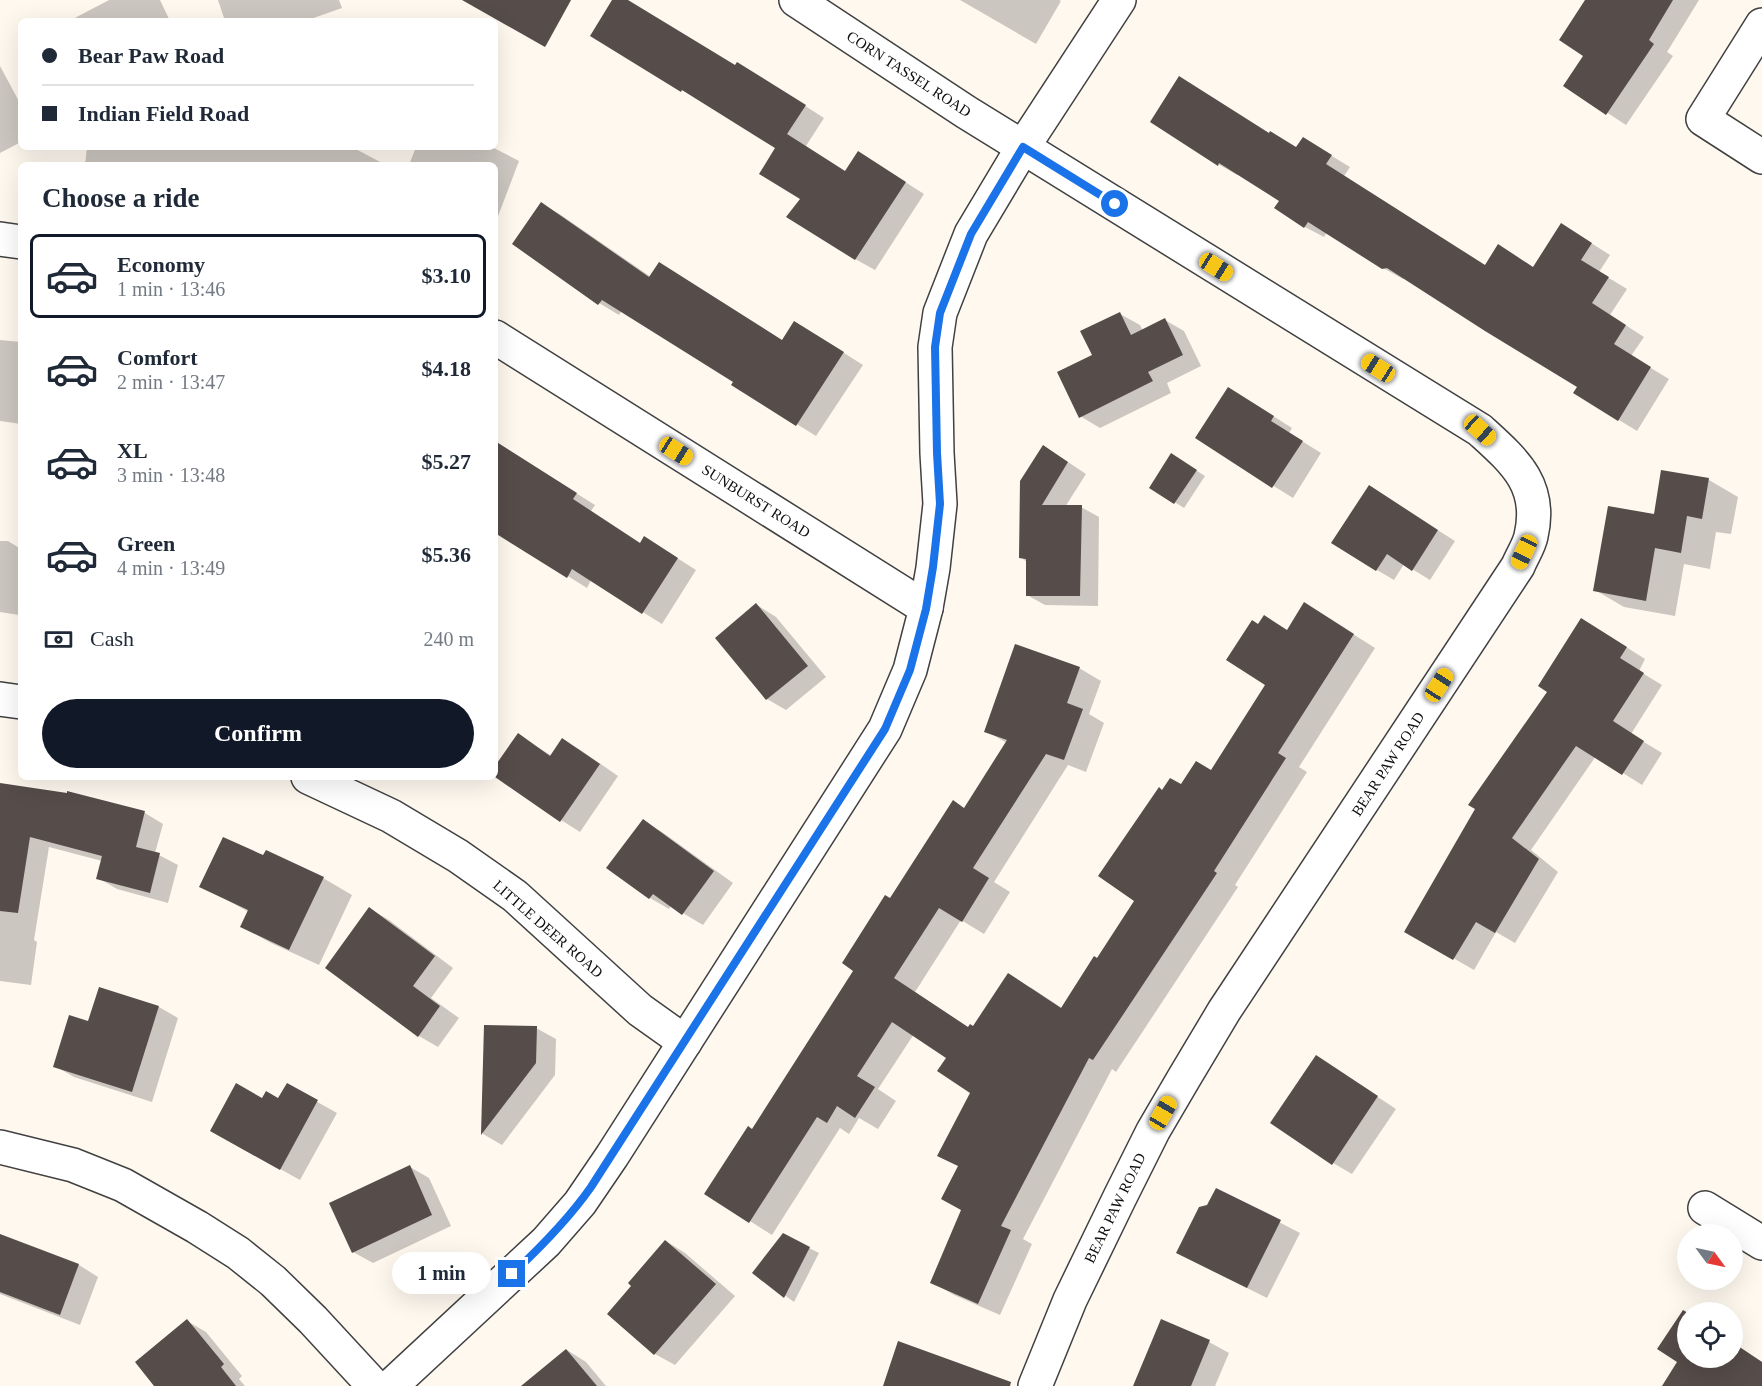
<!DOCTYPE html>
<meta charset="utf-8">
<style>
:root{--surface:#fff;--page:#f2f2f3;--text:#1f2937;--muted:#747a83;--line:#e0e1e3;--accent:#111827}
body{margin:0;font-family:"Times New Roman",serif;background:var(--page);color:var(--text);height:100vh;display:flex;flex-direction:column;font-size:22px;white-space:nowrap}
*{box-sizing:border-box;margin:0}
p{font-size:20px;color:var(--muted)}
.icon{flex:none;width:33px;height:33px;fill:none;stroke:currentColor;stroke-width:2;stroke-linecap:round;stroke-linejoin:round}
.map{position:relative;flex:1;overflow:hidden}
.sheet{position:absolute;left:18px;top:162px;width:480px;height:618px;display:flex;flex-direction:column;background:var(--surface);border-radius:9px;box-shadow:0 6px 24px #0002}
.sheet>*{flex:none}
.guide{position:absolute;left:18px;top:18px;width:480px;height:132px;border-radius:9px;box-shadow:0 6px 24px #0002;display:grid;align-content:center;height:132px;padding:0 24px;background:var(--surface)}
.needle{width:39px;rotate:123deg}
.controls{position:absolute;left:1677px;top:1224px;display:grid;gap:12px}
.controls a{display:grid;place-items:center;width:66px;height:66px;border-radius:50%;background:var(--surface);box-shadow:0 6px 24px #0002;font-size:30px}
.end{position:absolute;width:27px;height:27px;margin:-14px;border:8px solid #1a73e8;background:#fff;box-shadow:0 0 0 3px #fff}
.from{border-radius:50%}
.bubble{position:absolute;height:42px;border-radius:21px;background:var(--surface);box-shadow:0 6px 24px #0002;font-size:20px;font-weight:600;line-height:42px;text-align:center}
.car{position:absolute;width:18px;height:36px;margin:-18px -9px;border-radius:8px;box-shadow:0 0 4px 2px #0007;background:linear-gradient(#f5c518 24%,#345 0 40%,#f5c518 0 76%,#345 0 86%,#f5c518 0)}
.guide b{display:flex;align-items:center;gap:21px;height:57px;font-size:22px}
.guide b+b{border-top:2px solid var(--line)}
.guide i{width:15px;height:15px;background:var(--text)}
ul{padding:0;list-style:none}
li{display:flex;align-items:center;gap:18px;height:84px;margin:0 12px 9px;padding:0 12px;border:3px solid transparent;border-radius:9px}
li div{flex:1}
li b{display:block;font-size:22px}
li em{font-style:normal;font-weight:600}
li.selected{border-color:var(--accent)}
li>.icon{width:54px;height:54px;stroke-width:1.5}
h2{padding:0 24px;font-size:27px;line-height:72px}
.pay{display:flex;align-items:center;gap:15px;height:66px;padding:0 24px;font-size:22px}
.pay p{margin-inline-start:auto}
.primary-button{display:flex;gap:12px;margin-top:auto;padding:12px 24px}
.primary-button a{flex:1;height:69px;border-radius:36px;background:var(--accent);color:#fff;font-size:24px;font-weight:600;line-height:69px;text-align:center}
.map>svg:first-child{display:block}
</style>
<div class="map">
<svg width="1762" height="1386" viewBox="0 0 1762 1386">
<rect width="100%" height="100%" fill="#fef8ef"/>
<g fill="#0003">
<path d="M109,0h51l10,21h-101z"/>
<path d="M218,0h121l3,8 -37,13h-80z"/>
<path d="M509,0h62l-25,46 -47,-27z"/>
<path d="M614,0h12l110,66 21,9 67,43 -18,28 40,26 31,-8 47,30 -49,76 -20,-11 -53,-61 -25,-50 -95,-58z"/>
<path d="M960,0h99l2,1 -25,43z"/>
<path d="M1621,0h78l-32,52 6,4 -47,69 -61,-40z"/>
<path d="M0,66l21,39v37l-21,11z"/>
<path d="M1152,122l118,12 27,15 25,1 28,17 -6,9 142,90 48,2 46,-32 30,19 -11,17 28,17 -17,26 34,22 -13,19 38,23 -32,52 -62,-38 4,-6 -173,-109 -3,1 -20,-11 -56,-36 -3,5 -19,-10 -29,-19 5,-8 -43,-27 -1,2 -19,-11z"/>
<path d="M87,147h265l32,17 -299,1z"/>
<path d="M416,147h76l27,14 -24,63v-59h-86z"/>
<path d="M542,204l19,11 90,62 132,64 31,-7 49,31 -47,71 -83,-52 2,-2 -113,-72 -3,5 -20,-12z"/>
<path d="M1120,314l20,11 3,6 22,-11 19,11 17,35 -34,17 4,10 -71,35 -20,-12 14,-61z"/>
<path d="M0,340l21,2v82l-21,-3z"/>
<path d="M1248,400l44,28 -3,5 32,20 -28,45 -96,-60z"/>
<path d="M495,442l100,63 -4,6 50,33 22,5 33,21 -34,54 -71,-44 -4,8 -92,-57z"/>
<path d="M1062,458l24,16 -21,33h16l18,10 -1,89 -53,-1 -18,-10v-33l-7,-5z"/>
<path d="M1180,460l25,16 -21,32 -33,-21z"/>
<path d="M1662,472l47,8 29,17 -7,37 -15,-2 -6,37 -26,-5 -9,52 -51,-9 -29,-17 60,-74z"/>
<path d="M1387,498l68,43 -25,39 -26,-16 -10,16 -17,-10z"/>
<path d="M0,541h8l13,8v53l-2,13 -19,-3z"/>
<path d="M757,605l19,12 50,60 -40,33 -19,-11z"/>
<path d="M1326,617l49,31 -76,119 8,5 -72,113 3,2 -122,185 -4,-3 -89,170 9,5 -32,71 -46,-20 -22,-13 31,-72 -4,-43 13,-74 -24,-36 -34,-23 -36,55 18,12 -18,28 -19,-11 -10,16 -9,-6 -68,107 -66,-42 47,-62 102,-161 36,-70 74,-91 42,-66 -21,-12 93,-63 22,13 -12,33 15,9 -18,49 -18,-7 -74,117 16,10 -26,42 -23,-14 -46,72 54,36h5l56,-41 32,21 36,-48 38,-59 27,-110 19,-5 30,-14 55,-88 -8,-58 29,5z"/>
<path d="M1601,631l44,28 -6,12 23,14 -31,49 31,19 -20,32 -46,-29 -65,94 27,22 -43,71 -19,-11 -22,38 -68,-39z"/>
<path d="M518,735l34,21 11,-16 19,11 36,25 -38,56 -19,-12 -66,-45v-6z"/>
<path d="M0,784l68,10v-1l77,20 18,11 -8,29 23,12 -10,38 -51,-14 -19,-11 4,-17 -53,-14 -15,93 3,2 -6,43 -31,-4z"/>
<path d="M643,821l19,11 71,51 -30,42 -32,-19 -2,3 -19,-11z"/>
<path d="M264,857l59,21 29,17 -33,70 -48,-22 -29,-16 7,-15 -48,-26z"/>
<path d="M370,909l19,11 64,48 -22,30 28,20 -21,29 -19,-11 -92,-68z"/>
<path d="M100,989l59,18 19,11 -26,84 -78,-25 -19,-11 34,-44z"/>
<path d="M486,1027l50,1 20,11 -1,36 -53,70 -19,-11z"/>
<path d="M1317,1057l79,52 -44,65 -19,-11z"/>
<path d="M287,1085l50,28 -37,67 -88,-49 67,-31z"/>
<path d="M410,1167l19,11 22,48 -78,37 -20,-11z"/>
<path d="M1217,1190l83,43 -33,65 -70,-35 11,-56z"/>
<path d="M3,1237l76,28 19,12 -18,48 -80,-31v-48z"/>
<path d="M666,1241l19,12 50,43 -60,69 -20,-11 -46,-40 24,-28z"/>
<path d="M809,1248l10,5 -25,49 -40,-29z"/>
<path d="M187,1321l19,11 36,44 -3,3 6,7h-89z"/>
<path d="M1209,1342l20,11 -14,33h-81z"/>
<path d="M1732,1342l30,20v24h-99l16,-24 9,-4h44z"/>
<path d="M567,1350l19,12 20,24h-83z"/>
</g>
<g fill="#564c4a">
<path d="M462,0h109l-26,47z"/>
<path d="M612,0h16l107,65 2,-3 69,43 -19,29 58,37 13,-20 48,31 -51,78 -69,-43 14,-18 -41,-25 16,-26 -93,-58 -1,2 -91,-56z"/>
<path d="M1585,0h88l-24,40 5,4 -48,71 -43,-29 20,-30 -24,-16z"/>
<path d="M1179,76l90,57 1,-2 26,16 7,-10 29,18 -6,9 159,101 13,-21 35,23 28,-44 31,20 -11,17 28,17 -17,26 34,22 -12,19 37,23 -33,54 -45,-28 4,-6 -92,-56 -98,-63 -5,1 -74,-47 -4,6 -30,-20 5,-7 -60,-38 -1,3 -68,-44z"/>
<path d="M541,202l108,75 10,-15 123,78 12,-19 50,31 -48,74 -65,-41 2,-3 -131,-82 -4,5 -86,-61z"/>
<path d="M1120,312l11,23 34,-17 18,37 -35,17 5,9 -74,37 -22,-46 35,-17 -12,-24z"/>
<path d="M1228,387l46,29 -3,5 32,20 -31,47 -77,-50z"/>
<path d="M495,441l82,52 -4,6 67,44 4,-7 34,22 -36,56 -70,-45 -5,9 -72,-45z"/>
<path d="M1043,445l25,17 -26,43h40l-2,91h-54v-37l-7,-1 1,-77z"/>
<path d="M1171,453l26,17 -23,34 -25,-16z"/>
<path d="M1661,470l48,8 -7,41 -15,-3 -6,37 -26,-5 -9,53 -53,-10 15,-85 46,8z"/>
<path d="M1369,485l69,45 -26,41 -25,-17 -11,17 -45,-28z"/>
<path d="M1304,602l50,32 -76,119 8,5 -72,113 3,2 -124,187 -4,-2 -88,168 10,4 -33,74 -48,-21 31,-73 -20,-11 17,-33 -21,-10 33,-63 -33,-22 9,-13 -54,-36 -35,54 18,11 -20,31 -18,-12 -10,17 -10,-6 -68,106 -45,-29 44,-68 4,3 101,-158 -11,-8 43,-68 5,3 63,-98 11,8 43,-68 -23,-8 31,-88 65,23 -13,36 16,6 -19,51 -18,-6 -73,114 16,10 -27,44 -23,-14 -45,70 74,49 2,-3 3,2 35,-53 53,35 33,-52 3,2 37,-57 -36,-25 61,-89 3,3 8,-12 11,6 15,-23 15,9 54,-85 -39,-25 26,-40 6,4 6,-9 23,15z"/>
<path d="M756,603l52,63 -42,34 -51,-62z"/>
<path d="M1581,618l46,29 -7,11 24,15 -31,48 31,20 -22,34 -46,-29 -64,92 27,21 -44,74 -19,-11 -23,38 -49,-28 71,-123 -7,-4 79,-113 -9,-6z"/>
<path d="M518,733l32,23 12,-18 38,26 -40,58 -65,-45v-11z"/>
<path d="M0,783l67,10v-2l78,20 -9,36 24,6 -10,40 -54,-14 6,-23 -72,-19 -12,76 -18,-2z"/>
<path d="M643,819l71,52 -32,44 -29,-21 -4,5 -43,-31z"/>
<path d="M223,837l40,18 3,-5 58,27 -35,73 -49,-23 8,-17 -49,-23z"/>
<path d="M369,907l66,49 -22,30 27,20 -22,31 -93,-69z"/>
<path d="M99,987l60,19 -27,86 -79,-25 16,-52 19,6z"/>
<path d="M484,1025l53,1 -1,37 -55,72z"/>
<path d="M1316,1055l62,41 -46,69 -62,-42z"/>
<path d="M236,1083l26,15 4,-7 12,7 9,-15 31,17 -38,70 -70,-39z"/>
<path d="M410,1165l22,50 -80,38 -23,-50z"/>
<path d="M1216,1188l65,32 -34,68 -71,-35 23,-46 8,-2z"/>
<path d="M783,1233l27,14 -26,51 -32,-25z"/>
<path d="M0,1234l79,30 -19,51 -60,-23z"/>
<path d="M665,1240l51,44 -62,71 -47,-41 24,-28 -3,-3z"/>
<path d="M1683,1310l5,3v45h44v-16l30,20v24h-100l15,-24 -20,-13z"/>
<path d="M187,1319l37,45 -3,3 15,19h-82l-19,-24z"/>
<path d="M1161,1319l49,21 -19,46h-58z"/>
<path d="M898,1341l113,41 -1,4h-127z"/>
<path d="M566,1349l31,37h-76z"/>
</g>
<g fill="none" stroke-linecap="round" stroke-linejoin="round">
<defs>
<g id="minor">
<path d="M796,0l170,112 514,318c34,31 63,55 51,106 -2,10 -9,20 -13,30l-294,445 -40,67 -31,53 -33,66 -50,103 -35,86"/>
<path d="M1762,25l-59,94 59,38"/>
<path d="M0,239l21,3"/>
<path d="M495,337l431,271"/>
<path d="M0,699l21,3"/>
<path d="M308,777l83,39 67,40 57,40 125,114 45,32"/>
<path d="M0,1147l73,18 50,20 74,42 41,26 35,28 40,39 61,66"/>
<path d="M1705,1208l57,35"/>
<path d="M391,1386l155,-144 34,-39 32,-47 273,-427 25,-59 16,-62 7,-40 7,-64 -3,-51 -2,-106 5,-34 31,-79 52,-87 96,-147"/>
</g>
</defs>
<use href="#minor" stroke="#414141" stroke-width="36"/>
<use href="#minor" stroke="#fff" stroke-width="33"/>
</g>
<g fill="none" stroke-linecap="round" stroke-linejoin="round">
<path stroke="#1a73e8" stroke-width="8" d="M512,1274c29,-27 56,-54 79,-87l294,-458 25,-59 16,-61 7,-42 7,-63 -3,-51 -2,-106 5,-34 31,-79 52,-87 92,57"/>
</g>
<g text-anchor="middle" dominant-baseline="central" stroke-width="6" stroke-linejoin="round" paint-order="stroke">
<g font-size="15" fill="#0e0e0e" stroke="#fff">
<text transform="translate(909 74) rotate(33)">CORN TASSEL ROAD</text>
<text transform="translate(756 501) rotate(32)">SUNBURST ROAD</text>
<text transform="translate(1388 764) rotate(-57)">BEAR PAW ROAD</text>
<text transform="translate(548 929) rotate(41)">LITTLE DEER ROAD</text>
<text transform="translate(1115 1208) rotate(-64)">BEAR PAW ROAD</text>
</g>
</g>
</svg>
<div class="controls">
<a><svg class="needle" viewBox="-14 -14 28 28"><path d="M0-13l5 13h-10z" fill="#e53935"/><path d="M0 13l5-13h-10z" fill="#747a83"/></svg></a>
<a><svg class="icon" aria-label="locate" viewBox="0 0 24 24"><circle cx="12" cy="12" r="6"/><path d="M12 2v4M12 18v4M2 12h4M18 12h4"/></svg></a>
</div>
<i class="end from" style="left:1115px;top:204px"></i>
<i class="end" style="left:512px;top:1274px"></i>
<div class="bubble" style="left:392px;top:1252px;width:99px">1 min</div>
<i class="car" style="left:1216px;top:267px;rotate:122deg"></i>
<i class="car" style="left:1378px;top:368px;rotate:302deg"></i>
<i class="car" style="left:1480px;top:430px;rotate:132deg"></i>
<i class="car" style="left:676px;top:451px;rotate:122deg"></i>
<i class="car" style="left:1524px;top:552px;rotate:205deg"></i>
<i class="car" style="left:1439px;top:685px;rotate:33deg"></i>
<i class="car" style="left:1163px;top:1113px;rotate:30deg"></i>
<div class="guide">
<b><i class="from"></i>Bear Paw Road</b>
<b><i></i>Indian Field Road</b>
</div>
<section class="sheet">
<h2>Choose a ride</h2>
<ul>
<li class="selected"><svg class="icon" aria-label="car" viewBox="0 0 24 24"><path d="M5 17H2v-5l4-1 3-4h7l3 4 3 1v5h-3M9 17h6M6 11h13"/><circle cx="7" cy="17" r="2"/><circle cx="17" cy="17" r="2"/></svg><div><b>Economy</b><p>1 min · 13:46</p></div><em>$3.10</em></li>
<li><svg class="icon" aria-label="car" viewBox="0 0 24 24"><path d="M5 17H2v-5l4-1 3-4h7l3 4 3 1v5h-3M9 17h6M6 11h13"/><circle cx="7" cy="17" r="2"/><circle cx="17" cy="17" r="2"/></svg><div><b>Comfort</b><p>2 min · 13:47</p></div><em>$4.18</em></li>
<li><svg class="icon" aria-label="car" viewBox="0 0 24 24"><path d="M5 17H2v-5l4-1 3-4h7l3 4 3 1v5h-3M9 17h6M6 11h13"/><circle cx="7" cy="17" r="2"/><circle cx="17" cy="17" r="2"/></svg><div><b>XL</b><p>3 min · 13:48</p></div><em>$5.27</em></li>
<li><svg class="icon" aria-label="car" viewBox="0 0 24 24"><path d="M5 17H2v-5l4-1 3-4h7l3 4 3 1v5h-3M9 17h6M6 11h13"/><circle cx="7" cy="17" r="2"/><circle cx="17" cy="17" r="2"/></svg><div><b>Green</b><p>4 min · 13:49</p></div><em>$5.36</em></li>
</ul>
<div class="pay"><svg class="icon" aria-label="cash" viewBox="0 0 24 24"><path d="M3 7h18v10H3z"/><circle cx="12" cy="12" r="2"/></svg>Cash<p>240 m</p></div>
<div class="primary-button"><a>Confirm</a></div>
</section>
</div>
